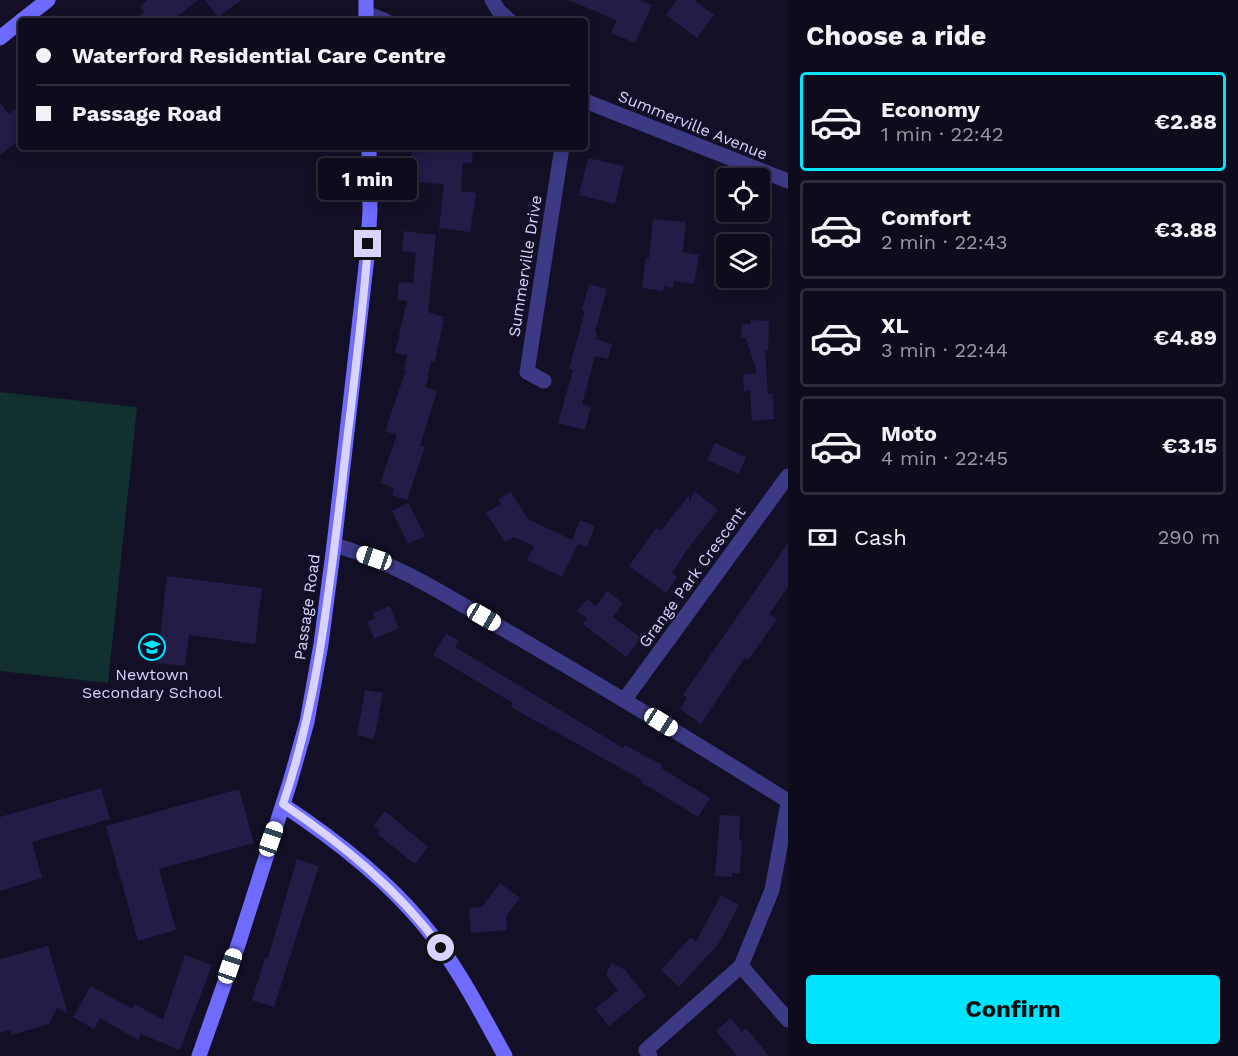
<!DOCTYPE html>
<meta charset="utf-8">
<style>
:root{--surface:#0e0b1c;--page:#1c1929;--text:#f1f3f6;--muted:#9b9ba3;--line:#2e2b3b;--accent:#00e5ff}
body{margin:0;font-family:"Work Sans",sans-serif;background:var(--page);color:var(--text);height:100vh;display:flex;flex-direction:column;font-size:22px;white-space:nowrap}
*{box-sizing:border-box;margin:0}
p{font-size:20px;color:var(--muted)}
.icon{flex:none;width:33px;height:33px;fill:none;stroke:currentColor;stroke-width:2;stroke-linecap:round;stroke-linejoin:round}
.map{position:relative;flex:1;overflow:hidden}
.sheet{display:flex;flex-direction:column;background:var(--surface);width:450px}
.sheet>*{flex:none}
.guide{position:absolute;left:18px;top:18px;width:570px;height:132px;border-radius:6px;box-shadow:0 3px 15px #0003,0 0 0 2px var(--line);display:grid;align-content:center;height:132px;padding:0 18px;background:var(--surface)}
.fabs{position:absolute;left:716px;top:168px;display:grid;gap:12px}
.fabs a{display:grid;place-items:center;width:54px;height:54px;border-radius:6px;background:var(--surface);box-shadow:0 3px 15px #0003,0 0 0 2px var(--line);font-size:30px}
.end{position:absolute;width:27px;height:27px;margin:-14px;border:8px solid #d9d4ff;background:#111;box-shadow:0 0 0 3px #111}
.from{border-radius:50%}
.bubble{position:absolute;height:42px;border-radius:6px;background:var(--surface);box-shadow:0 3px 15px #0003,0 0 0 2px var(--line);font-size:20px;font-weight:700;line-height:42px;text-align:center}
.car{position:absolute;width:18px;height:36px;margin:-18px -9px;border-radius:8px;box-shadow:0 0 4px 2px #0007;background:linear-gradient(#fff 24%,#345 0 40%,#fff 0 76%,#345 0 86%,#fff 0)}
.guide b{display:flex;align-items:center;gap:21px;height:57px;font-size:22px}
.guide b+b{border-top:2px solid var(--line)}
.guide i{width:15px;height:15px;background:var(--text)}
ul{padding:0;list-style:none}
li{display:flex;align-items:center;gap:18px;height:99px;margin:0 12px 9px;padding:0 6px;border:3px solid var(--line);border-radius:6px}
li div{flex:1}
li b{display:block;font-size:22px}
li em{font-style:normal;font-weight:700}
li.active{border-color:var(--accent)}
li>.icon{width:54px;height:54px;stroke-width:1.5}
h2{padding:0 18px;font-size:27px;line-height:72px}
.pay{display:flex;align-items:center;gap:15px;height:66px;padding:0 18px;font-size:22px}
.pay p{margin-inline-start:auto}
.primary-button{display:flex;gap:12px;margin-top:auto;padding:12px 18px}
.primary-button a{flex:1;height:69px;border-radius:6px;background:var(--accent);color:#111;font-size:24px;font-weight:700;line-height:69px;text-align:center}
main{display:flex;flex:1;min-height:0}
.map>svg:first-child{display:block}
</style>
<main>
<div class="map">
<svg width="788" height="1056" viewBox="0 0 788 1056">
<rect width="100%" height="100%" fill="#130f26"/>
<path fill="#12302f" d="M0,392l137,15 -29,276 -108,-12z"/>
<g fill="#241b47">
<path d="M147,0h51l-27,21h-39l12,-9 -4,-6z"/>
<path d="M205,0h37l-24,17z"/>
<path d="M568,0h72l12,5 -17,38 -24,-10 6,-13z"/>
<path d="M677,0h17l20,15 -17,23 -31,-23z"/>
<path d="M0,103l9,11 12,-9v34l-21,16z"/>
<path d="M412,147l61,2 -1,14 -9,-1 -2,29 15,2 -6,39 -31,-4 5,-44 -34,-2z"/>
<path d="M588,158l36,8 -9,38 -36,-9z"/>
<path d="M653,219l33,3 -3,30 16,3 -5,29 -19,-3 -2,7 -9,-2 -1,5 -21,-3 4,-30h3z"/>
<path d="M404,231l32,4 -8,77 16,5 -9,45 -4,-1 -5,26 11,4 -17,55 5,1 -18,53 -15,-5 2,-7 -14,-5 17,-48 -12,-4 21,-61h-2l3,-15 -12,-2 12,-52 -10,-1 2,-18 14,1 3,-30 -14,-2z"/>
<path d="M589,284l18,5 -12,43 2,1 -1,6 16,5 -4,15 -13,-3 -13,48 9,3 -6,23 -27,-7 15,-53 -4,-1 16,-58 -3,-1z"/>
<path d="M751,320l18,1 -1,30h-3l3,43h5l1,25 -22,2 -2,-31 -6,1 -1,-17 14,-1 -11,-35 -5,-1 1,-13h9z"/>
<path d="M715,443l31,14 -7,17 -32,-14z"/>
<path d="M694,491l24,19 -31,40 -15,23 5,4 -11,16 -37,-27 27,-38 5,3 28,-36v7z"/>
<path d="M511,492l17,27 44,21 8,-20 15,6 -8,21 -9,-3 -16,33 -35,-17 7,-14 -20,-9 -9,5 -19,-29 15,-9 -3,-4z"/>
<path d="M408,503l17,33 -17,8 -16,-33z"/>
<path d="M788,543v44l-19,27 8,5 -29,41 -3,-3 -44,67 -21,-15 7,-11 -4,-3z"/>
<path d="M167,576l95,12 -7,56 -66,-9 -4,31 -28,-3z"/>
<path d="M607,591l16,12 -10,14 28,21 -15,19 -43,-33 4,-6 -10,-7 10,-12 9,7z"/>
<path d="M390,606l9,22 -25,11 -7,-17 8,-4 -2,-5z"/>
<path d="M446,633l13,8 -4,6 168,101 2,-3 37,20 -1,3 49,30 -12,19 -57,-35 1,-2 -131,-73 2,-4 -80,-48z"/>
<path d="M365,690l18,3 -9,46 -17,-4z"/>
<path d="M101,788l9,31 -78,23 10,36 -42,13v-74z"/>
<path d="M239,789l15,54 -95,26 17,61 -38,11 -32,-115z"/>
<path d="M385,811l43,36 -13,17 -38,-30 3,-4 -6,-5z"/>
<path d="M720,815l20,1 -1,24 3,1 -2,32h-8v4l-17,-1z"/>
<path d="M297,859l22,7 -45,141 -22,-7 13,-42h3z"/>
<path d="M500,883l20,15 -14,18 1,14 -36,3 -2,-25 13,-1z"/>
<path d="M721,895l18,10 -20,38 -40,44 -18,-17 30,-33 5,5z"/>
<path d="M48,946l20,68 -11,-6 -8,16 -37,11 -2,-5 -10,3v-74z"/>
<path d="M185,955l27,10 -32,85 -39,-16 -3,6 -38,-22 -6,11 -21,-12 18,-31 42,23 2,-5 28,16z"/>
<path d="M612,963l13,7 21,26 -37,30 -14,-17 23,-19 -11,-14v-5z"/>
<path d="M731,1018l11,14 4,-4 23,28h-32l-21,-25z"/>
</g>
<g fill="none" stroke-linecap="round" stroke-linejoin="round">
<g stroke="#3d3a85" stroke-width="15">
<path d="M492,0l7,11 11,10"/>
<path d="M366,13l20,8"/>
<path d="M585,101l203,80"/>
<path d="M544,381l-17,-9 35,-225"/>
<path d="M334,545c65,18 121,56 178,89 93,54 185,110 276,167"/>
<path d="M625,699l163,-223"/>
<path d="M788,803l-16,87 -31,76 47,54"/>
<path d="M650,1056l-4,-6 95,-84"/>
</g>
<g stroke="#6f6bff" stroke-width="15">
<path d="M366,0v21"/>
<path d="M21,21l27,-21"/>
<path d="M0,38l21,-17"/>
<path d="M283,805c50,33 100,71 139,118 34,40 58,88 83,133"/>
<path d="M199,1056l39,-111 52,-163 17,-60 14,-78 13,-99 33,-288 3,-46 -1,-64"/>
</g>
</g>
<g fill="none" stroke-linecap="round" stroke-linejoin="round">
<path stroke="#d9d4ff" stroke-width="8" d="M368,244c-6,83 -18,166 -27,249 -13,105 -24,211 -58,311 59,40 116,86 158,144"/>
</g>
<defs>
<symbol id="school-ring" viewBox="-11 -11 22 22"><circle r="9.5" fill="#130f26" stroke="#00e5ff" stroke-width="1.5"/><path d="M0-5L7-2L0 1L-7-2ZM-4 1L0 2.5L4 1V4Q0 6-4 4Z" fill="#00e5ff"/></symbol>
</defs>
<g fill-rule="evenodd">
<use href="#school-ring" x="137" y="632" width="30" height="30"/>
</g>
<g text-anchor="middle" dominant-baseline="central" stroke-width="4.5" stroke-linejoin="round" paint-order="stroke">
<g font-size="16" fill="#d9d4ff" stroke="#130f26">
<text transform="translate(693 125) rotate(22)">Summerville Avenue</text>
<text transform="translate(525 266) rotate(-81)">Summerville Drive</text>
<text transform="translate(692 577) rotate(-54)">Grange Park Crescent</text>
<text transform="translate(307 607) rotate(-82)">Passage Road</text>
</g>
<g font-size="16" fill="#d9d4ff" stroke="#130f26">
<text x="152" y="674">Newtown<tspan x="152" dy="18">Secondary School</tspan></text>
</g>
</g>
</svg>
<div class="fabs">
<a><svg class="icon" aria-label="locate" viewBox="0 0 24 24"><circle cx="12" cy="12" r="6"/><path d="M12 2v4M12 18v4M2 12h4M18 12h4"/></svg></a>
<a><svg class="icon" aria-label="layers" viewBox="0 0 24 24"><path d="M12 4l9 5-9 5-9-5zM3 14l9 5 9-5"/></svg></a>
</div>
<i class="end from" style="left:441px;top:948px"></i>
<i class="end" style="left:368px;top:244px"></i>
<div class="bubble" style="left:318px;top:158px;width:99px">1 min</div>
<i class="car" style="left:374px;top:558px;rotate:289deg"></i>
<i class="car" style="left:484px;top:617px;rotate:120deg"></i>
<i class="car" style="left:661px;top:722px;rotate:122deg"></i>
<i class="car" style="left:271px;top:839px;rotate:19deg"></i>
<i class="car" style="left:230px;top:966px;rotate:19deg"></i>
<div class="guide">
<b><i class="from"></i>Waterford Residential Care Centre</b>
<b><i></i>Passage Road</b>
</div>
</div>
<section class="sheet">
<h2>Choose a ride</h2>
<ul>
<li class="active"><svg class="icon" aria-label="car" viewBox="0 0 24 24"><path d="M5 17H2v-5l4-1 3-4h7l3 4 3 1v5h-3M9 17h6M6 11h13"/><circle cx="7" cy="17" r="2"/><circle cx="17" cy="17" r="2"/></svg><div><b>Economy</b><p>1 min · 22:42</p></div><em>€2.88</em></li>
<li><svg class="icon" aria-label="car" viewBox="0 0 24 24"><path d="M5 17H2v-5l4-1 3-4h7l3 4 3 1v5h-3M9 17h6M6 11h13"/><circle cx="7" cy="17" r="2"/><circle cx="17" cy="17" r="2"/></svg><div><b>Comfort</b><p>2 min · 22:43</p></div><em>€3.88</em></li>
<li><svg class="icon" aria-label="car" viewBox="0 0 24 24"><path d="M5 17H2v-5l4-1 3-4h7l3 4 3 1v5h-3M9 17h6M6 11h13"/><circle cx="7" cy="17" r="2"/><circle cx="17" cy="17" r="2"/></svg><div><b>XL</b><p>3 min · 22:44</p></div><em>€4.89</em></li>
<li><svg class="icon" aria-label="car" viewBox="0 0 24 24"><path d="M5 17H2v-5l4-1 3-4h7l3 4 3 1v5h-3M9 17h6M6 11h13"/><circle cx="7" cy="17" r="2"/><circle cx="17" cy="17" r="2"/></svg><div><b>Moto</b><p>4 min · 22:45</p></div><em>€3.15</em></li>
</ul>
<div class="pay"><svg class="icon" aria-label="cash" viewBox="0 0 24 24"><path d="M3 7h18v10H3z"/><circle cx="12" cy="12" r="2"/></svg>Cash<p>290 m</p></div>
<div class="primary-button"><a>Confirm</a></div>
</section>
</main>
